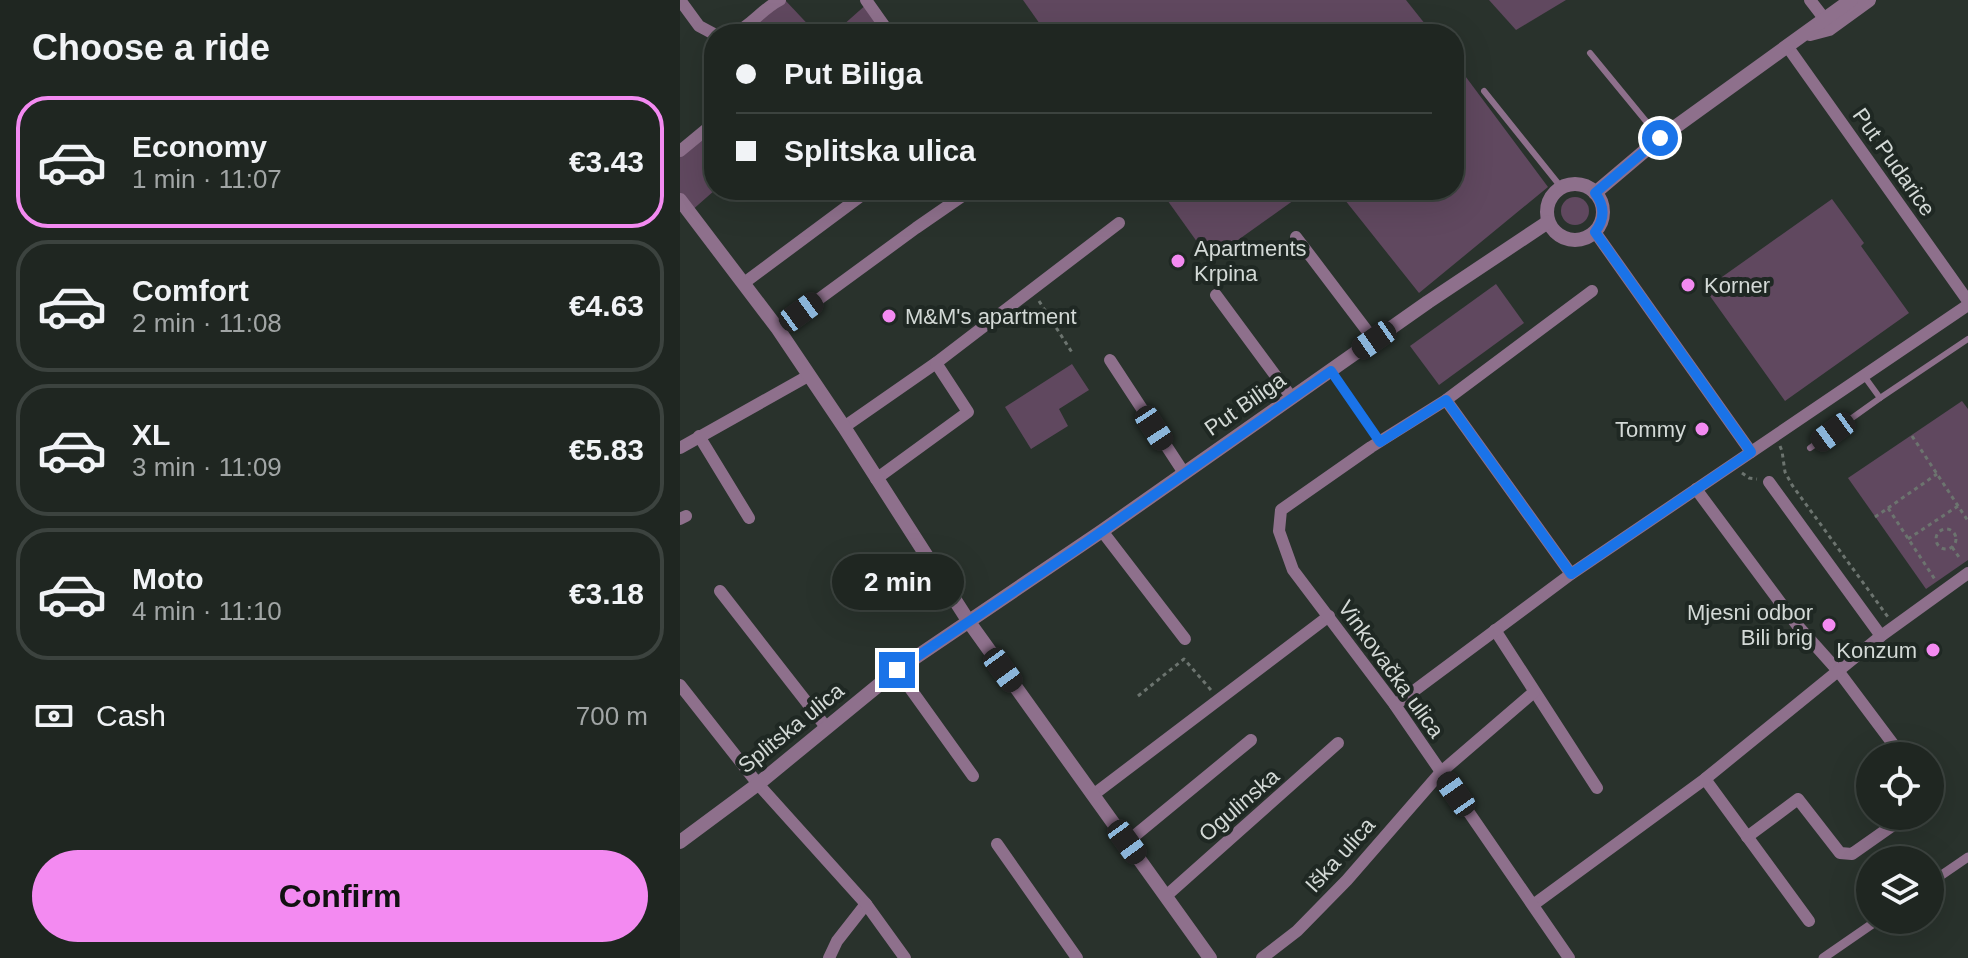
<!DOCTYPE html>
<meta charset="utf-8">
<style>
:root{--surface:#1f2621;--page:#2c322e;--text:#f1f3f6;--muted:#a1a5a5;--line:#3c433f;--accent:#f38af1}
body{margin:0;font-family:Helvetica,sans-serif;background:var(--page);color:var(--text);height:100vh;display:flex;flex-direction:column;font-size:30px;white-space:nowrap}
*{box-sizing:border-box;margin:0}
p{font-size:26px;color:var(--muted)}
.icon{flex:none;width:44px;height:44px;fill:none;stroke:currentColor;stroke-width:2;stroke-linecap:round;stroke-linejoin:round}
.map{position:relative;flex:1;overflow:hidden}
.details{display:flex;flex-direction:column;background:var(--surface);width:680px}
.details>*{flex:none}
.top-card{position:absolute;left:24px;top:24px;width:760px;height:176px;border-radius:32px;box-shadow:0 8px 32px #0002,0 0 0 2px var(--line);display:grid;align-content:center;height:176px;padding:0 32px;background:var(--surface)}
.buttons{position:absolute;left:1176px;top:742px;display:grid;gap:16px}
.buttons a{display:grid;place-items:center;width:88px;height:88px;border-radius:50%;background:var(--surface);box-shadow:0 8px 32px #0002,0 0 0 2px var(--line);font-size:40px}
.end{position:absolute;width:36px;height:36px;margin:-18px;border:10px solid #1a73e8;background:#fff;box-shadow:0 0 0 4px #fff}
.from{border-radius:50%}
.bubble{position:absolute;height:56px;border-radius:28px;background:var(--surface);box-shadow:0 8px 32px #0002,0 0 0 2px var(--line);font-size:26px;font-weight:600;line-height:56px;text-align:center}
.car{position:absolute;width:24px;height:48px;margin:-24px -12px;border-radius:10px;box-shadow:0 0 6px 2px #0007;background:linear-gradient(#222 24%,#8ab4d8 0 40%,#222 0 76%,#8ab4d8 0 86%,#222 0)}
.top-card b{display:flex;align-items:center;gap:28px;height:76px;font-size:30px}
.top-card b+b{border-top:2px solid var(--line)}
.top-card i{width:20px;height:20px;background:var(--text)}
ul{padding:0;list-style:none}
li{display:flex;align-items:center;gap:24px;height:132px;margin:0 16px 12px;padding:0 16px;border:4px solid var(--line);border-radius:32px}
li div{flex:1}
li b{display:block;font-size:30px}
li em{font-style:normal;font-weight:600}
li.active{border-color:var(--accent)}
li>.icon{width:72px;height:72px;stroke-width:1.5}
h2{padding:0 32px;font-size:36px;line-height:96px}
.pay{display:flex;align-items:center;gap:20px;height:88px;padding:0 32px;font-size:30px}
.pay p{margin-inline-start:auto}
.primary-button{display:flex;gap:16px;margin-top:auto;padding:16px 32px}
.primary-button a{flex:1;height:92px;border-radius:48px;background:var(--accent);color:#111;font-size:32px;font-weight:600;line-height:92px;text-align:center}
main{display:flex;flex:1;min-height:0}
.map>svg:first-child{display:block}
</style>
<main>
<section class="details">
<h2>Choose a ride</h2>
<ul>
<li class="active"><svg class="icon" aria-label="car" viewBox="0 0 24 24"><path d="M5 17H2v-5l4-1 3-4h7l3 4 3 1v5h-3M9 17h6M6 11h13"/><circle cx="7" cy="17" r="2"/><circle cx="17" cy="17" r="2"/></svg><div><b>Economy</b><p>1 min · 11:07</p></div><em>€3.43</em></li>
<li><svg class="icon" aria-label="car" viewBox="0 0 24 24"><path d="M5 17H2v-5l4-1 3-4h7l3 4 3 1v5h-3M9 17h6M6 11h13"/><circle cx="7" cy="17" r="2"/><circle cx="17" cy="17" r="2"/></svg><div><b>Comfort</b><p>2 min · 11:08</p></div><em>€4.63</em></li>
<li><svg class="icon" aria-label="car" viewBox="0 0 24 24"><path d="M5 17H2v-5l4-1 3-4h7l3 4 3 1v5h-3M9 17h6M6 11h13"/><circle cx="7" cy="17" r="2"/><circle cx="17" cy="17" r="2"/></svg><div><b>XL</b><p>3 min · 11:09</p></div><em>€5.83</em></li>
<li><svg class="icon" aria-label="car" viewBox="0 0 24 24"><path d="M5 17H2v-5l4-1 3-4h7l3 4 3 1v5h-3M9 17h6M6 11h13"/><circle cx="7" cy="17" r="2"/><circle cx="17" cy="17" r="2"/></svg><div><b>Moto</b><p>4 min · 11:10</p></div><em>€3.18</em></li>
</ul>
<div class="pay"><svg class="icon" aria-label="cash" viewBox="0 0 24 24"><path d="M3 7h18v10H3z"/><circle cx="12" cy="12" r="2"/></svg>Cash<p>700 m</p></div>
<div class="primary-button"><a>Confirm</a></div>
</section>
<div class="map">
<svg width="1288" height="958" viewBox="0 0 1288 958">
<rect width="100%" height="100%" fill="#29322c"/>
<g fill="#60485f">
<path d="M105,0l32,34h-54l-11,-14z"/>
<path d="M343,0h383l27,34h-386z"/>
<path d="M809,0h77l-50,30z"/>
<path d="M188,3l21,31h-56z"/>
<path d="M774,61l94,126 -129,106 -82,-103h117z"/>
<path d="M34,123v67h1l-25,22 -10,-12v-49z"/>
<path d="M480,190h148l-98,70z"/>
<circle cx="895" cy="211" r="14"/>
<path d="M1152,199l32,44 -3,3 48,67 -124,88 -80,-112z"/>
<path d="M816,284l28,39 -85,62 -29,-39z"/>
<path d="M392,364l17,26 -30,19 9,17 -37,23 -26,-42z"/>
<path d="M1282,401l6,8v151l-42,29 -78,-111z"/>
</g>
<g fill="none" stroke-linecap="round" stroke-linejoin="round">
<g stroke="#6c746f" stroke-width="3" stroke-dasharray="4 4" stroke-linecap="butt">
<path d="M359,301l34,53"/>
<path d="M1232,436l56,85"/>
<path d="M1100,446l2,5 3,21 7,13 96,132"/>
<path d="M1062,473l7,5 8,1"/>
<path d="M1208,508l49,-34"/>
<path d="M1195,517l13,-9 48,73"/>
<circle cx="1266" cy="539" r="10"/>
<path d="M1228,539l50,-33"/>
<path d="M1272,547l9,13"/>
<path d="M458,696l46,-37 27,31"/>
</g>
<g stroke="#8e708c" stroke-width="6">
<path d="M910,53l69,84"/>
<path d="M804,91l77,96"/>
<path d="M652,372l48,70"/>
<path d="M1200,398l88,-59"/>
<path d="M1130,448l70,-50 -16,-22"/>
</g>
<g stroke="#8e708c" stroke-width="9">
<path d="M1250,883l38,-26"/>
<path d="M1143,958l55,-38"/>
</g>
<g stroke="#8e708c" stroke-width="12">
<path d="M0,0l19,26 15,8"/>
<path d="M186,0l24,34"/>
<path d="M1130,0l20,26"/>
<path d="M53,34c18,-8 29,-25 47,-34"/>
<path d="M1107,46l181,255"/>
<path d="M0,151l34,-28"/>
<path d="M915,232l156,220"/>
<path d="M616,237l78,103"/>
<path d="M64,283l125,-93"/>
<path d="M536,295l76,103"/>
<path d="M98,329l138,-101 55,-38"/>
<path d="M430,360l74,113"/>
<path d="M766,400l125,174"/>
<path d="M164,427l92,-64 183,-140"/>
<path d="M19,436l50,82"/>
<path d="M0,448l128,-72"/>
<path d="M196,479l92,-67 -32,-49"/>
<path d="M1089,482l112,154"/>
<path d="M1016,489l101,136 42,47 63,84"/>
<path d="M0,519l6,-3"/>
<path d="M422,531l83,108"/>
<path d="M40,591l106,136"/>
<path d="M815,630l102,158"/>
<path d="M217,670l76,106"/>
<path d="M0,685l78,99 108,120 -29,37 -8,17"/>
<path d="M715,705l176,-131 397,-269"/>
<path d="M1025,779l104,142"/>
<path d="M413,795l236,-179"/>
<path d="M1067,837l51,-38 42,54 12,1 54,-38"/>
<path d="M447,842l124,-102"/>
<path d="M317,844l80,114"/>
<path d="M486,896l172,-153"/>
<path d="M186,904l39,54"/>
<path d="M853,905l172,-126 176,-143 87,-63"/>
<path d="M582,958l35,-27 50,-51 94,-108 93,-80"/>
<path d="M889,958l-174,-253 -102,-135 -14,-39 2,-21 90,-63 75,-47 146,-109"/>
</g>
<g stroke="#8e708c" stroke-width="14">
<path d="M1130,34l19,-5 40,-29"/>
<circle cx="895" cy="212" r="28"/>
<path d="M915,193l65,-55 191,-138"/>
<path d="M0,200l98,129 66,98 125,195 241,336"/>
<path d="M0,842l78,-58 139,-114 205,-139 326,-229 120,-80"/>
</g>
</g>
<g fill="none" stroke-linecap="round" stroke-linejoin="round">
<path stroke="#1a73e8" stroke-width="10" d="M217,670l184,-124 250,-175 49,71 66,-42 125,174 180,-122 -156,-220c10,-13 10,-26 0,-39l65,-55"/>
</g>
<g fill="#f38af1" stroke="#1f2823" stroke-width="3">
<circle cx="498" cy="261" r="8"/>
<circle cx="1008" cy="285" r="8"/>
<circle cx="209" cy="316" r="8"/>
<circle cx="1022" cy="429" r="8"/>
<circle cx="1149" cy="625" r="8"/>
<circle cx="1253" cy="650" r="8"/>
</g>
<g text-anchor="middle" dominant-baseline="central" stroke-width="8" stroke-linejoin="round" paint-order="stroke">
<g font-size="22" fill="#d3d9d6" stroke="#1f2823">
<text transform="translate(1214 162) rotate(55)">Put Pudarice</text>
<text transform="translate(565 404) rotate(-35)">Put Biliga</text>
<text transform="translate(711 669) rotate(54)">Vinkovačka ulica</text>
<text transform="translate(111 728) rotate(-39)">Splitska ulica</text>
<text transform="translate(559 805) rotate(-41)">Ogulinska</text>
<text transform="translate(660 855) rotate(-48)">Iška ulica</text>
</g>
<g font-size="22" fill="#d3d9d6" stroke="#1f2823" text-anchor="start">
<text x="514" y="248">Apartments<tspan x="514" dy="25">Krpina</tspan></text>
<text x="1024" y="285">Korner</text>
<text x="225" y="316">M&amp;M's apartment</text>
<text x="1006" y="429" text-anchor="end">Tommy</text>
<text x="1133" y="612" text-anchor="end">Mjesni odbor<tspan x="1133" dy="25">Bili brig</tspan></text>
<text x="1237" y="650" text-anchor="end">Konzum</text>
</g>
</g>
</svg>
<div class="buttons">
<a><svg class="icon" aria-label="locate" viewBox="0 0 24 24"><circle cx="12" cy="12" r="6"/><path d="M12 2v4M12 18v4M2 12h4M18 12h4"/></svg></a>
<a><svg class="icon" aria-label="layers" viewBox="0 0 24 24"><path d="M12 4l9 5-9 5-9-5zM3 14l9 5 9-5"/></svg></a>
</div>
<i class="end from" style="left:980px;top:138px"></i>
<i class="end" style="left:217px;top:670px"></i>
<div class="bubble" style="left:152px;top:554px;width:132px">2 min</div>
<i class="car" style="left:121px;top:312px;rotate:54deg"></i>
<i class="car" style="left:694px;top:340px;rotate:235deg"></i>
<i class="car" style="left:474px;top:428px;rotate:147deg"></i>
<i class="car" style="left:1153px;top:432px;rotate:234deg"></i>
<i class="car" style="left:323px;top:670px;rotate:144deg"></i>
<i class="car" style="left:776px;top:794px;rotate:325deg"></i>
<i class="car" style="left:447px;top:842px;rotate:144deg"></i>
<div class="top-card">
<b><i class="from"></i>Put Biliga</b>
<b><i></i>Splitska ulica</b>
</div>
</div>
</main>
